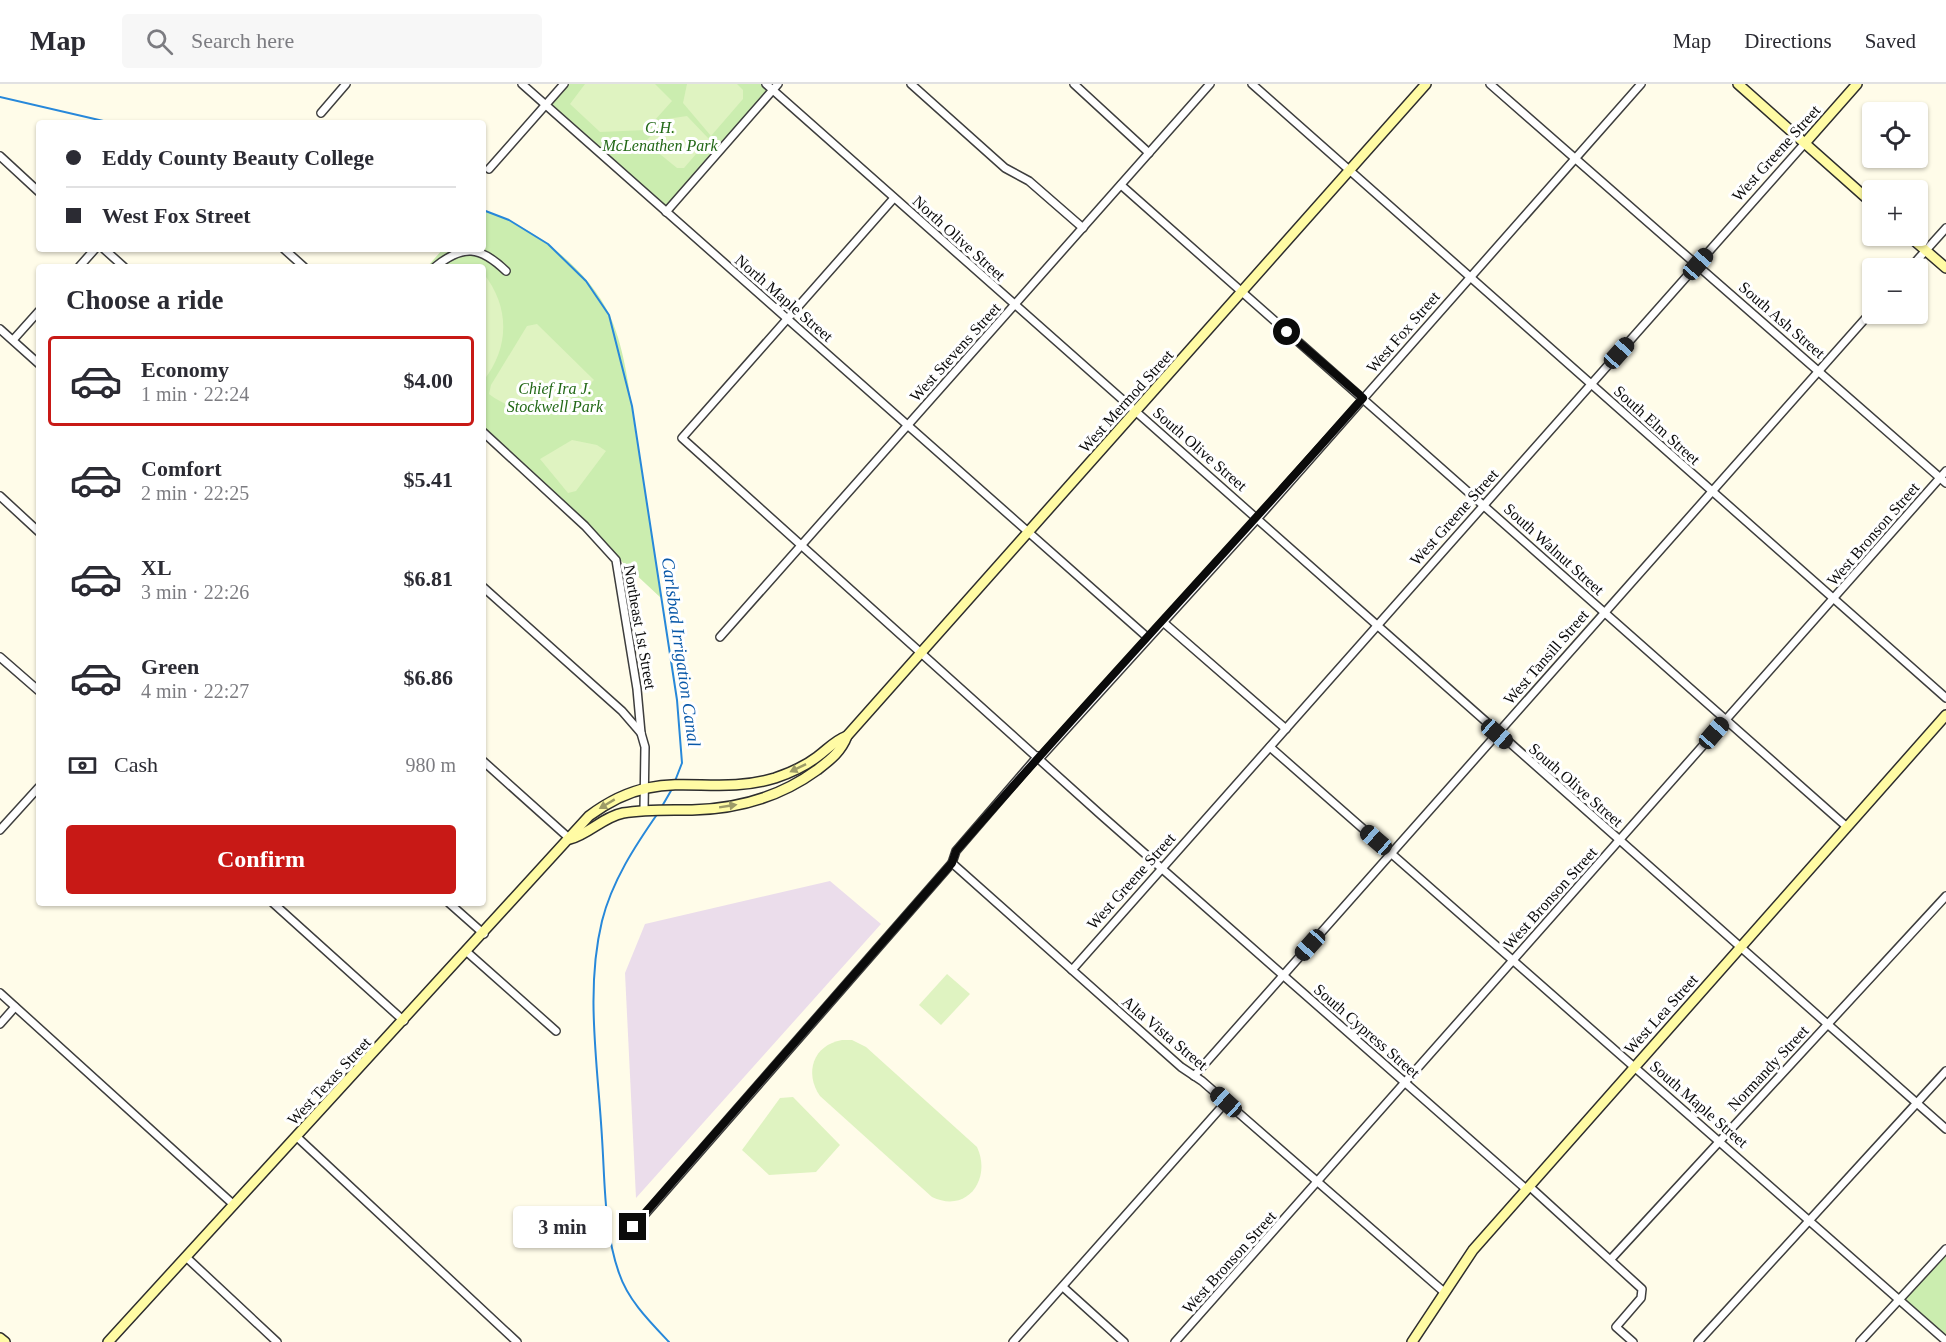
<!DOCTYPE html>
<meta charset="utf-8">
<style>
:root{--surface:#fff;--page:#f7f7f7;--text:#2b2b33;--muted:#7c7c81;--line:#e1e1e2;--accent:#c81916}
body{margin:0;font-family:Georgia,serif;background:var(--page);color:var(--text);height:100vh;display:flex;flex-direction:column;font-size:22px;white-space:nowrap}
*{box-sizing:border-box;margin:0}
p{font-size:20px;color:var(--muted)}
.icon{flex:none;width:33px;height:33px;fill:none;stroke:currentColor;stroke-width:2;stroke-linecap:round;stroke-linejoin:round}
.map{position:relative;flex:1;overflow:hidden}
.side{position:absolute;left:36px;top:180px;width:450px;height:642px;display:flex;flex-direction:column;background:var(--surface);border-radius:6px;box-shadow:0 2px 4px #0004}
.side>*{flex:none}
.guide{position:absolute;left:36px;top:36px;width:450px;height:132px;border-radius:6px;box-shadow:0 2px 4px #0004;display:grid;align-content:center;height:132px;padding:0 30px;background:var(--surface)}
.fabs{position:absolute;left:1862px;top:18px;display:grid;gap:12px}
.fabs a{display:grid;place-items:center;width:66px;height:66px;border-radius:6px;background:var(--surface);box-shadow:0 2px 4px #0004;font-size:30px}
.end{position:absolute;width:27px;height:27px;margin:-14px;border:8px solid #0b0b0b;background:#fff;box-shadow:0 0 0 3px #fff}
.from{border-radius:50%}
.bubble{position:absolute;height:42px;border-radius:6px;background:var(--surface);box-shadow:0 2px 4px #0004;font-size:20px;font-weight:600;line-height:42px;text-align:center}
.car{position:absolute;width:18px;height:36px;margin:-18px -9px;border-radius:8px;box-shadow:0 0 4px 2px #0007;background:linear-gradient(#222 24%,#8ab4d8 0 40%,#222 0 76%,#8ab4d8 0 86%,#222 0)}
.guide b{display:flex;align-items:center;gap:21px;height:57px;font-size:22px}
.guide b+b{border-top:2px solid var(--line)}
.guide i{width:15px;height:15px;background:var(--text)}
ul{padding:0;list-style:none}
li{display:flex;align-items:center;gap:18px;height:90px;margin:0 12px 9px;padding:0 18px;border:3px solid transparent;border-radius:6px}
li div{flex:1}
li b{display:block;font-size:22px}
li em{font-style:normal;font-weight:600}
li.on{border-color:var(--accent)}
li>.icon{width:54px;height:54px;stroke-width:1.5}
h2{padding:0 30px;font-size:27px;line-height:72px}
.pay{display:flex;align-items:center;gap:15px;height:66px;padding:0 30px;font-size:22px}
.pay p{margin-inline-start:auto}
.action{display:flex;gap:12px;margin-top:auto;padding:12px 30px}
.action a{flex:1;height:69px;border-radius:6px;background:var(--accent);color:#fff;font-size:24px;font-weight:600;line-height:69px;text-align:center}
header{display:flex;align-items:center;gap:36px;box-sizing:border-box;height:84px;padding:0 30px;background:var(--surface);border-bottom:2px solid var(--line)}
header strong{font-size:28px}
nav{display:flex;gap:33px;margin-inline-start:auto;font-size:21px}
.search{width:420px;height:54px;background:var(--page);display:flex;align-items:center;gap:15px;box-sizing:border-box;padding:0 21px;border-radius:6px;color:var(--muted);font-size:22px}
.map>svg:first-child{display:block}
</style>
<header>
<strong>Map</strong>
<div class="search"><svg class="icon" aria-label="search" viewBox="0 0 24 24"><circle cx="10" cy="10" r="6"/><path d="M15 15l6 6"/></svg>Search here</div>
<nav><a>Map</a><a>Directions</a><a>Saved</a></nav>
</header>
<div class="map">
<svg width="1946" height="1258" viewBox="0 0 1946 1258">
<rect width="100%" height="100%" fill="#fffce9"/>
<path fill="#ebddeb" d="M830,797l51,43 -245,274 -11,-225 20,-49z"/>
<g fill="#cbedaf">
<path d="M564,0h202l7,6 -107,122 -121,-107z"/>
<path d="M483,126c48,15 106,59 127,106 16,36 20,81 26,120 9,54 17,108 25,162l-178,-166v-165h-56l16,-18h40z"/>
<path d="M1946,1165v91l-46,-41z"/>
</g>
<g fill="#dff3c1">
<path d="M585,0h70l17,17 -26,29 -46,2 -30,-28z"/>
<path d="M687,0h50l6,6v9l-32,37 -28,-33z"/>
<path d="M687,32l22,23 -25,29h-7l-32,-26 22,-23z"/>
<path d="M483,189c27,33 27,75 0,108z"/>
<path d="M537,240l57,56c-29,30 -70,41 -105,14l2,-9 36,-59z"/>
<path d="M572,356l25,5 9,6 -30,40 -8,2 -28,-34z"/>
<path d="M947,890l23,20 -29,31 -22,-20z"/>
<path d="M842,956h10l14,7 111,100c15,32 -10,67 -45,50l-112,-101c-16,-23 -7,-51 22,-56z"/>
<path d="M793,1013l47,48 -24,27 -47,3 -27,-25 38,-52z"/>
</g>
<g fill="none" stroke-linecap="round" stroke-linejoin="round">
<g stroke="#2788da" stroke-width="2">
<path d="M0,13l112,26"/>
<path d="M483,126l26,10 39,24 38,37 23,34 23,91 45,294 5,63 -7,18"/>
<path d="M661,724l11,-19"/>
<path d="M658,729c-23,33 -46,68 -56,108 -17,70 -4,145 0,217 3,44 2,93 17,135 9,27 30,48 50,69"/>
</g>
<defs>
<g id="street">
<path d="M522,0l625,553"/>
<path d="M766,0l1180,1045"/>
<path d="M911,0l94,84 24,13 54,47"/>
<path d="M1074,0l75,69"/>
<path d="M1252,0l694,614"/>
<path d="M1490,0l456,399"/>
<path d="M321,29l25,-29"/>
<path d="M0,72l39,36"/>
<path d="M489,85l75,-85"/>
<path d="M1121,101l726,642"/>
<path d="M894,114l-212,240 419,377 425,374"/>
<path d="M666,128l112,-128"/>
<path d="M104,165l20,18"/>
<path d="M284,165l20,18"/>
<path d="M79,183l16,-18"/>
<path d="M435,183c28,-23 45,-21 71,4"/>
<path d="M1910,184l36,-40"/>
<path d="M0,245l39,35"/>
<path d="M13,256l26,-29"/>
<path d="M483,348l102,94 31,34 21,129 4,44 4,14 -1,63"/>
<path d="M0,412l39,36"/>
<path d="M483,503l139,124 19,22"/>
<path d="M1163,538l123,107"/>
<path d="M720,553l490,-553"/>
<path d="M0,573l39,34"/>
<path d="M1270,663l676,594"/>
<path d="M1040,674l218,-240 383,-434"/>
<path d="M483,677l87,78"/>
<path d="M0,746l39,-43"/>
<path d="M952,779l229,204 21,14 242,211"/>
<path d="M273,819l131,118"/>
<path d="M449,819l35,31"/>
<path d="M467,868l89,79"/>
<path d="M1072,886l733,-827"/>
<path d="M0,909l234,212"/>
<path d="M0,940l15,-17"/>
<path d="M1194,992l678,-765"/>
<path d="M297,1053l220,205"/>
<path d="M1529,1102l113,103 -1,9 -25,29 17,15"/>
<path d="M633,1144l319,-365 4,-12 82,-95"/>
<path d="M186,1173l91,85"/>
<path d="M1611,1175l335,-363"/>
<path d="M1063,1203l61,55"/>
<path d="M1013,1258l213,-240"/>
<path d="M1175,1258l771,-871"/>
<path d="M1698,1258l248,-271"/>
<path d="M1860,1258l86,-93"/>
</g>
<g id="secondary">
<path d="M1738,0l134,119"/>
<path d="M1805,59l52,-59"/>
<path d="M1909,152l37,32"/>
<path d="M570,755c19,-5 33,-22 53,-26 23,-4 46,-3 69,-3 45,-1 88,-13 125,-40 13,-10 24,-18 30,-34l579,-652"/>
<path d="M0,1254l5,4"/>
<path d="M108,1258l481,-526c72,-54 115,-17 186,-38 15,-5 30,-12 42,-21 11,-8 17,-16 30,-21"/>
<path d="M1412,1258l61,-92 473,-535"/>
</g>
</defs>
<use href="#street" stroke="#3e3e3e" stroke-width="10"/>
<use href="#secondary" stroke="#2d2d2d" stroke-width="12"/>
<use href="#street" stroke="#fff" stroke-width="7"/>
<use href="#secondary" stroke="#fffba4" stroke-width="9"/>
</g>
<defs><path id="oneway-solid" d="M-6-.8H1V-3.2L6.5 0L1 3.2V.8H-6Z" transform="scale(1.5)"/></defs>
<g fill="#9d9b67">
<use href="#oneway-solid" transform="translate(798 684) rotate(154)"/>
<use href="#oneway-solid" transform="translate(607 720) rotate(149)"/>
<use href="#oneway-solid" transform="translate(728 722) rotate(-9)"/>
</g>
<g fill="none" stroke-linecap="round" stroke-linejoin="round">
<path stroke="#0b0b0b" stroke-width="8" d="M633,1143l319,-364 4,-12c132,-152 272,-300 407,-453l-76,-66"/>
</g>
<g text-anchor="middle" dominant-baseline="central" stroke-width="6" stroke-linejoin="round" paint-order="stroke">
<g font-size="16" font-style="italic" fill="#226816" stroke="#fff">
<text x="660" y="43">C.H.<tspan x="660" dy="18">McLenathen Park</tspan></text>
<text x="555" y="304">Chief Ira J.<tspan x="555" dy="18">Stockwell Park</tspan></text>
</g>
<g font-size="16" fill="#0b0b0b" stroke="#fff">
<text transform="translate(1776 69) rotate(-48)">West Greene Street</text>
<text transform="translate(959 154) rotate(42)">North Olive Street</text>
<text transform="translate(784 214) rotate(41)">North Maple Street</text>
<text transform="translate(1782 236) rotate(41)">South Ash Street</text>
<text transform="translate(1403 248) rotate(-49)">West Fox Street</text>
<text transform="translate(955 268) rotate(-48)">West Stevens Street</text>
<text transform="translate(1126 317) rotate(-48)">West Mermod Street</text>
<text transform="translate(1657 341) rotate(42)">South Elm Street</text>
<text transform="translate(1200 365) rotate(41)">South Olive Street</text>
<text transform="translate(1454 433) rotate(-48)">West Greene Street</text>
<text transform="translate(1873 450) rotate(-49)">West Bronson Street</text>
<text transform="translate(1554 465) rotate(42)">South Walnut Street</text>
<text transform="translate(640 543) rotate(80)">Northeast 1st Street</text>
<text transform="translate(1546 573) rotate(-49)">West Tansill Street</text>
<text transform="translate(1576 701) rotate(41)">South Olive Street</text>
<text transform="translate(1131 797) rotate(-48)">West Greene Street</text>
<text transform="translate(1550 814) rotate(-48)">West Bronson Street</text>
<text transform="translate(1661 930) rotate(-48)">West Lea Street</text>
<text transform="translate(1367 947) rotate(41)">South Cypress Street</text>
<text transform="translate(1165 949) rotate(40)">Alta Vista Street</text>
<text transform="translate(1768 984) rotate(-47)">Normandy Street</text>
<text transform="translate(329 997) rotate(-47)">West Texas Street</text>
<text transform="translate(1699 1020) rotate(41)">South Maple Street</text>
<text transform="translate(1229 1178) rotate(-48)">West Bronson Street</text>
</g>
<g font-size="18" font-style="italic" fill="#0958a8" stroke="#fff">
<text transform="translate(681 568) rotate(82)">Carlsbad Irrigation Canal</text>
</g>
</g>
</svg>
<div class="fabs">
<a><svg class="icon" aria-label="locate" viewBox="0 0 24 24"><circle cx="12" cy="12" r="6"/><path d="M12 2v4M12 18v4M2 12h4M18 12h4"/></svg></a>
<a>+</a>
<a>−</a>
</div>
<i class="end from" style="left:1287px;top:248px"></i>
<i class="end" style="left:633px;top:1143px"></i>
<div class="bubble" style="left:513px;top:1122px;width:99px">3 min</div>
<i class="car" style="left:1698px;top:180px;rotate:41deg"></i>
<i class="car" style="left:1619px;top:269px;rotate:42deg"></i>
<i class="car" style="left:1714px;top:649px;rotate:41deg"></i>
<i class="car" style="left:1497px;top:650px;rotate:131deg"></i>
<i class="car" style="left:1376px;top:756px;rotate:311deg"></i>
<i class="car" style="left:1310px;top:861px;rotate:222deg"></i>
<i class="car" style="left:1226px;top:1018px;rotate:312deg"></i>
<div class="guide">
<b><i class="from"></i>Eddy County Beauty College</b>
<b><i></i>West Fox Street</b>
</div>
<section class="side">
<h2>Choose a ride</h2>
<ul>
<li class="on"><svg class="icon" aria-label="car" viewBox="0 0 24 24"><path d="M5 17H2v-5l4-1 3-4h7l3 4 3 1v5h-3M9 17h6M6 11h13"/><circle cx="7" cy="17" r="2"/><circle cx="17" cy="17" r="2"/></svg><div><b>Economy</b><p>1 min · 22:24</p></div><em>$4.00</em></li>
<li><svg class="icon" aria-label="car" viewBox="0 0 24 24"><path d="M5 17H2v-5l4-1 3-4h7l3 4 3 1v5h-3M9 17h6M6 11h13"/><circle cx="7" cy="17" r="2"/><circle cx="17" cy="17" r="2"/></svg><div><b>Comfort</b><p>2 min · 22:25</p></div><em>$5.41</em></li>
<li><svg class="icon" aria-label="car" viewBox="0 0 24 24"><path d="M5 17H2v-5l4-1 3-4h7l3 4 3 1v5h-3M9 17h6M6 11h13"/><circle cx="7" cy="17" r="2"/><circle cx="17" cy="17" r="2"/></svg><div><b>XL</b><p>3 min · 22:26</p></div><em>$6.81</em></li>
<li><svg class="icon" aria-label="car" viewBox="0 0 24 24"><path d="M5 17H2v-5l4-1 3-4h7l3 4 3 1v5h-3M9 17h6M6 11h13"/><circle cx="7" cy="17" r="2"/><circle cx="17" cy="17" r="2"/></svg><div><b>Green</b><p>4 min · 22:27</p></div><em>$6.86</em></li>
</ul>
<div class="pay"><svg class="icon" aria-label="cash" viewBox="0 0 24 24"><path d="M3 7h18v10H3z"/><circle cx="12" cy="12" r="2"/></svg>Cash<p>980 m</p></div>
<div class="action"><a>Confirm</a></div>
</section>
</div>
